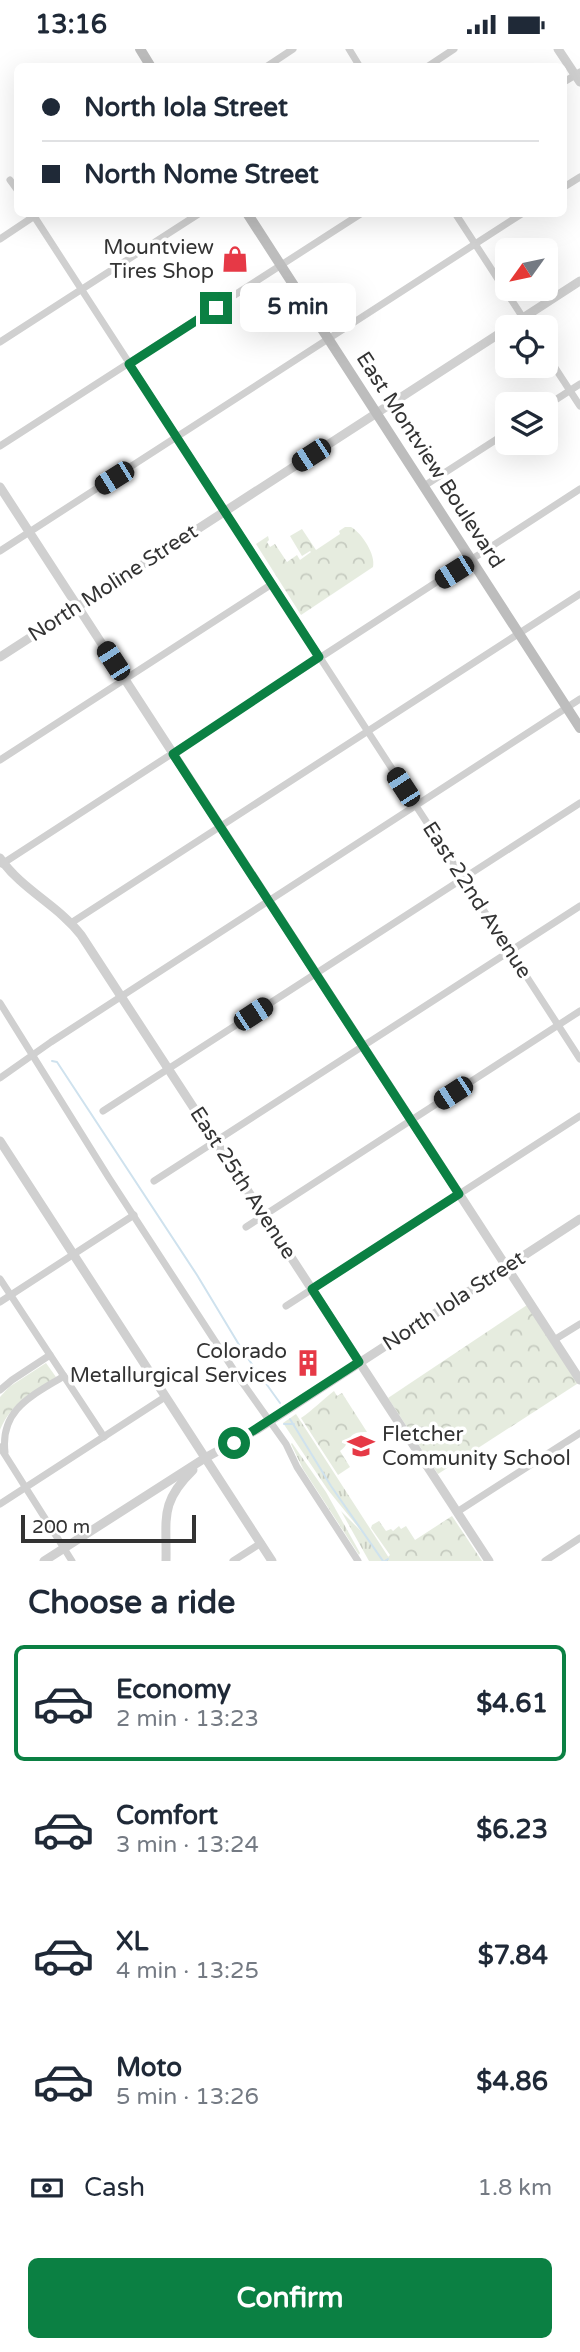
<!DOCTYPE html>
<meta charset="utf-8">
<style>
:root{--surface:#fff;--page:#f2f2f3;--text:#1f2937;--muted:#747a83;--line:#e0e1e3;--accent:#0b8043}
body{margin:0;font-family:"Varela Round",sans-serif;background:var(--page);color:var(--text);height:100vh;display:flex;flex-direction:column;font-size:26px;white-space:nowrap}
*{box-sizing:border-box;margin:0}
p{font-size:23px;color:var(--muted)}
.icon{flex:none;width:38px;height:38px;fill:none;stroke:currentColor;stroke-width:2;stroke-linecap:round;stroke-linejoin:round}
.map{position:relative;height:1512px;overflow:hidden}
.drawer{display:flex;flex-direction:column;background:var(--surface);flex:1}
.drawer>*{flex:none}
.top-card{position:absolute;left:14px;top:14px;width:553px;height:154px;border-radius:10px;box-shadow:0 7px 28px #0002;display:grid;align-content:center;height:154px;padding:0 28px;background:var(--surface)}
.needle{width:46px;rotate:237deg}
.fabs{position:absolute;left:495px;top:189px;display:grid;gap:14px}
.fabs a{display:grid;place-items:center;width:63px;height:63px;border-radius:10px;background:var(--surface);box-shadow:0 7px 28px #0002;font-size:35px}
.scale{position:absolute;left:21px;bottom:18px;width:175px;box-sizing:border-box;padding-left:7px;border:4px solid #333;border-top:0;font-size:19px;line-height:24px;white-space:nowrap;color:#333;-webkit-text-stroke:5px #fff;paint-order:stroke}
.end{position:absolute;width:32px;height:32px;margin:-16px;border:9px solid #0b8043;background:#fff;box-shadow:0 0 0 4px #fff}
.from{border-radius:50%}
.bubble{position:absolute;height:49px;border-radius:10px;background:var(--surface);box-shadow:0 7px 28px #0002;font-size:23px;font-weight:700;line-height:49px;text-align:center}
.car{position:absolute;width:21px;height:42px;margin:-21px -10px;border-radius:9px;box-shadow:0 0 5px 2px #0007;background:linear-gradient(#222 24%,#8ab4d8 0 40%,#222 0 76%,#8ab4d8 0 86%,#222 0)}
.top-card b{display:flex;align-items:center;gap:24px;height:66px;font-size:26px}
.top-card b+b{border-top:2px solid var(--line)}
.top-card i{width:18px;height:18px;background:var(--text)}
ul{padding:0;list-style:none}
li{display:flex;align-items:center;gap:21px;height:116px;margin:0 14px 10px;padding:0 14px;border:4px solid transparent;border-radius:10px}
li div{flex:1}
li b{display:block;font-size:26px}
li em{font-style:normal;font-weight:700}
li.selected{border-color:var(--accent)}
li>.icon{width:63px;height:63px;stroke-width:1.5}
h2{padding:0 28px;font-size:32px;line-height:84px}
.pay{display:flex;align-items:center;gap:18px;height:77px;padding:0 28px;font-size:26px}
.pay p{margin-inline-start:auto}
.action{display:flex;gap:14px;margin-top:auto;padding:14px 28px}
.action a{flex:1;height:80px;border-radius:10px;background:var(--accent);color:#fff;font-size:28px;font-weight:700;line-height:80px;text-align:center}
.status{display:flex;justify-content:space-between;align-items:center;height:49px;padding:0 35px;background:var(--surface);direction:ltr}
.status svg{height:19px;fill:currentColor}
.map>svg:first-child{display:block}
</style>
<div class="status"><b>13:16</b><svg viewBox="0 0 49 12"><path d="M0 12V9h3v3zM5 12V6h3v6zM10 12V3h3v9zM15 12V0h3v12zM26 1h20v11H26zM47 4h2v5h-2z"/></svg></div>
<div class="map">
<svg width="580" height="1512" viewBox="0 0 580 1512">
<defs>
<pattern id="grass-tufts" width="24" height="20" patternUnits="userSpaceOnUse" patternTransform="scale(1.75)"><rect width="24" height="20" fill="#e6ecdf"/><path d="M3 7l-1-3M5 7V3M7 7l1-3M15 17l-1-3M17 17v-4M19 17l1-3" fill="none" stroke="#c6cbc0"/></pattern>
<pattern id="park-crowns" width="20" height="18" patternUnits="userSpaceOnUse" patternTransform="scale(1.75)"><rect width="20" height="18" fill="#e6ecdf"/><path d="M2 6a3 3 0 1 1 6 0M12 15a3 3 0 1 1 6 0" fill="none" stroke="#c6cbc0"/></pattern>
</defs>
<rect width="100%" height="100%" fill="#fff"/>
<g fill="url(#grass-tufts)">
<path d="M296,1365l95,147h-22l-28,-50 21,21 -34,-42 -45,-67z"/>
<path d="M292,1394l34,49 34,61 -1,2 -56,-86 -12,-25z"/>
</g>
<g fill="url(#park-crowns)">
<path d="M351,478c11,6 25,28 22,40l-72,48 -45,-71 12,-8 1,4 -2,2 3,5 5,-3 12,18 10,-7 3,5 11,-8 -1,-1 -8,5 -12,-20 12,-7 14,21 24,-16 -1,-3 6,-4z"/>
<path d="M530,1254l50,79 -142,92 -50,-76z"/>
<path d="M46,1314l10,14c-24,16 -44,25 -56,53v-33l9,-10z"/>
<path d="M334,1342l3,5 5,-3 25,39c-22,-1 -15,11 -27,19l10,16 -12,8 -37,-57c12,-8 21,-18 33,-27z"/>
<path d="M452,1467l30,45h-93l-2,-3 3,-3 -19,-27 1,-3 7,-4 7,10 5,-2 2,2 6,-5 2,3 5,-3 9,14z"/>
</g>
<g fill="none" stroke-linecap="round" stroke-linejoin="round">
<g stroke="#cfe2ee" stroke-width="2">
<path d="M52,1012l5,1 140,213 47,78 36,50"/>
<path d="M290,1370l41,67 52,75"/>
<path d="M284,1375h10"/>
<path d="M385,1512l3,-2"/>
</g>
<g stroke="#d0d0d0" stroke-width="7">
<path d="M349,0l11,18"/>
<path d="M266,18l27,-18"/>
<path d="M427,18l27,-18"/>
<path d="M564,33l16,-10"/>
<path d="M10,131l8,11"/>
<path d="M564,138l16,-10"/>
<path d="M32,164l548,846"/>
<path d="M455,164l74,114"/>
<path d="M0,190l39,-26"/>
<path d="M0,293l200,-129"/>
<path d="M546,305l34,52"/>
<path d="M546,357l34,-22"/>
<path d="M0,397l362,-233"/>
<path d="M424,437l84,-54"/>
<path d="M0,502l523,-338"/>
<path d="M0,711l272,-176"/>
<path d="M2,815l578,-375"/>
<path d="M71,874l509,-329"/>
<path d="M0,954l109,175 128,197 49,69 11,23 61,94"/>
<path d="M0,1029l51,-36 529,-343"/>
<path d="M103,1062l477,-308"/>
<path d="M154,1132l426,-275"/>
<path d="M246,1178l334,-216"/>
<path d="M0,1230l104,158"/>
<path d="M0,1253l134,-87"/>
<path d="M286,1257l294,-190"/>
<path d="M554,1291l26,-16"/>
<path d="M0,1341l12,-10 38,-25"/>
<path d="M407,1386l15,-5"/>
<path d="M0,1398l72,114"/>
<path d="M5,1403c-5,-43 27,-56 59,-76"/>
<path d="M0,1455l165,-107"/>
<path d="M457,1463l123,-79"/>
<path d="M233,1512l28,-18"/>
<path d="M545,1512l35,-23"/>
</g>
<g stroke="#d0d0d0" stroke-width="9">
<path d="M558,0l22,33"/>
<path d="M509,278l71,-46"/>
<path d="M0,438l580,893"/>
<path d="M0,608l508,-329"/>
<path d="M0,809c22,32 58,47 81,77l408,626"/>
<path d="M0,1092l272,420"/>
<path d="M44,1512l161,-103 53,-29 322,-210"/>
<path d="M166,1512c1,-42 -7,-58 27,-91"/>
</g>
<g stroke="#bdbdbd" stroke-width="10">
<path d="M140,0l11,18"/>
<path d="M247,164l333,515"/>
</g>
</g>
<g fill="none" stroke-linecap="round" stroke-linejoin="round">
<path stroke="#0b8043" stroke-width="9" d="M216,259l-87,56 190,293 -146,97 286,440 -147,95 47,73 -125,81"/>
</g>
<defs>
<symbol id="shop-bare" viewBox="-9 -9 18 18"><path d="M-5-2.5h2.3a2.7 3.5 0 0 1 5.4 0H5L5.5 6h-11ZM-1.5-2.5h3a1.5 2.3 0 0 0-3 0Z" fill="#e63946" stroke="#fff" stroke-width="2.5" paint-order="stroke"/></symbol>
<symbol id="building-bare" viewBox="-9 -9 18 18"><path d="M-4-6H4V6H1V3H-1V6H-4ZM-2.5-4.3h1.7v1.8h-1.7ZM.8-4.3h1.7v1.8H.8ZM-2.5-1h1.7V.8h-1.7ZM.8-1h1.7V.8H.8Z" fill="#e63946" stroke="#fff" stroke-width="2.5" paint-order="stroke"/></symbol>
<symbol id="school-bare" viewBox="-9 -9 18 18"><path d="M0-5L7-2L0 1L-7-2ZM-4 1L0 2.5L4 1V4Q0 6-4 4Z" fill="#e63946" stroke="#fff" stroke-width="2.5" paint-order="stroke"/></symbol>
</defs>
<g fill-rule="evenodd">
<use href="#shop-bare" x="216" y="191" width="38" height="38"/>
<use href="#building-bare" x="289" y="1295" width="38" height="38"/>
<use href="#school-bare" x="342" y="1378" width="38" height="38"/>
</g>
<g text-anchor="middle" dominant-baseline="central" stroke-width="7" stroke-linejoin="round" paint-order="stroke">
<g font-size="21" fill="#333" stroke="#fff" text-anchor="end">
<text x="214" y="198">Mountview<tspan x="214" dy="24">Tires Shop</tspan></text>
<text x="287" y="1302">Colorado<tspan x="287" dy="24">Metallurgical Services</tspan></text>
<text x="382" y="1385" text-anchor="start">Fletcher<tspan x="382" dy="24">Community School</tspan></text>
</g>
<g font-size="21" fill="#333" stroke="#fff">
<text transform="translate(430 411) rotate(57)">East Montview Boulevard</text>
<text transform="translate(113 534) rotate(-33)">North Moline Street</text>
<text transform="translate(477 851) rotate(57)">East 22nd Avenue</text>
<text transform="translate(243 1134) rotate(57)">East 25th Avenue</text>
<text transform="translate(454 1252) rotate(-33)">North Iola Street</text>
</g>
</g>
</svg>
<div class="fabs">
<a><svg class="needle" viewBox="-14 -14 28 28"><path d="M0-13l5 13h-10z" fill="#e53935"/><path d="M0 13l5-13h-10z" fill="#747a83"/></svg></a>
<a><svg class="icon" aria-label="locate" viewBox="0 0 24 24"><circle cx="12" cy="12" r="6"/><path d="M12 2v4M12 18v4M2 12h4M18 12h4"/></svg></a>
<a><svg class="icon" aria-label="layers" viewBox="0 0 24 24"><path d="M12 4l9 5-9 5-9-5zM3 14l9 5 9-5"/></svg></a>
</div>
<div class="scale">200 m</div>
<i class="end from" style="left:234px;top:1394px"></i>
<i class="end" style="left:216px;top:259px"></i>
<div class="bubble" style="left:240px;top:234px;width:116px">5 min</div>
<i class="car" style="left:311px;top:406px;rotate:237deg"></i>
<i class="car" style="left:114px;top:429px;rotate:238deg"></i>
<i class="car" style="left:454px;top:523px;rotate:238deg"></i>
<i class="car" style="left:113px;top:612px;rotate:327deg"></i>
<i class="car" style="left:403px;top:738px;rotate:327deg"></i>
<i class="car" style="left:253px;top:965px;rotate:57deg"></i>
<i class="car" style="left:453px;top:1044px;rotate:237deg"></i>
<div class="top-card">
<b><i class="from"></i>North Iola Street</b>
<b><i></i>North Nome Street</b>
</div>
</div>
<section class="drawer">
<h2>Choose a ride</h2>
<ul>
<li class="selected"><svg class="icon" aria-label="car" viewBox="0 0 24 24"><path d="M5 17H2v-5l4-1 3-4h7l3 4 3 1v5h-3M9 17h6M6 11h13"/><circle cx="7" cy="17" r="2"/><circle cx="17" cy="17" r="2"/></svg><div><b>Economy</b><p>2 min · 13:23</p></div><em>$4.61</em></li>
<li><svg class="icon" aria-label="car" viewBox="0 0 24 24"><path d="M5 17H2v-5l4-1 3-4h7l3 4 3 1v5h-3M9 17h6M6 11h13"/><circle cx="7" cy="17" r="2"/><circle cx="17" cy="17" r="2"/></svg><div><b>Comfort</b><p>3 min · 13:24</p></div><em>$6.23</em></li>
<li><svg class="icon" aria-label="car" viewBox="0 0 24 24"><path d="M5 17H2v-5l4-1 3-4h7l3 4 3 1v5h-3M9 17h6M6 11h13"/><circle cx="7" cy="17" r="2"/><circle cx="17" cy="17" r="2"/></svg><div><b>XL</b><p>4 min · 13:25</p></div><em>$7.84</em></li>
<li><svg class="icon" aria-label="car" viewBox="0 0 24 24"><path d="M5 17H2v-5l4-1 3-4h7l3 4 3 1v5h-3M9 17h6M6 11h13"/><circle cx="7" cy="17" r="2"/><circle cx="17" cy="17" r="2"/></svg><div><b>Moto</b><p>5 min · 13:26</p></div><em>$4.86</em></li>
</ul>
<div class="pay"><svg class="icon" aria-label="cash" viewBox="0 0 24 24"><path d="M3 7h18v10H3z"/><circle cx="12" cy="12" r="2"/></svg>Cash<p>1.8 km</p></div>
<div class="action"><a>Confirm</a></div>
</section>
